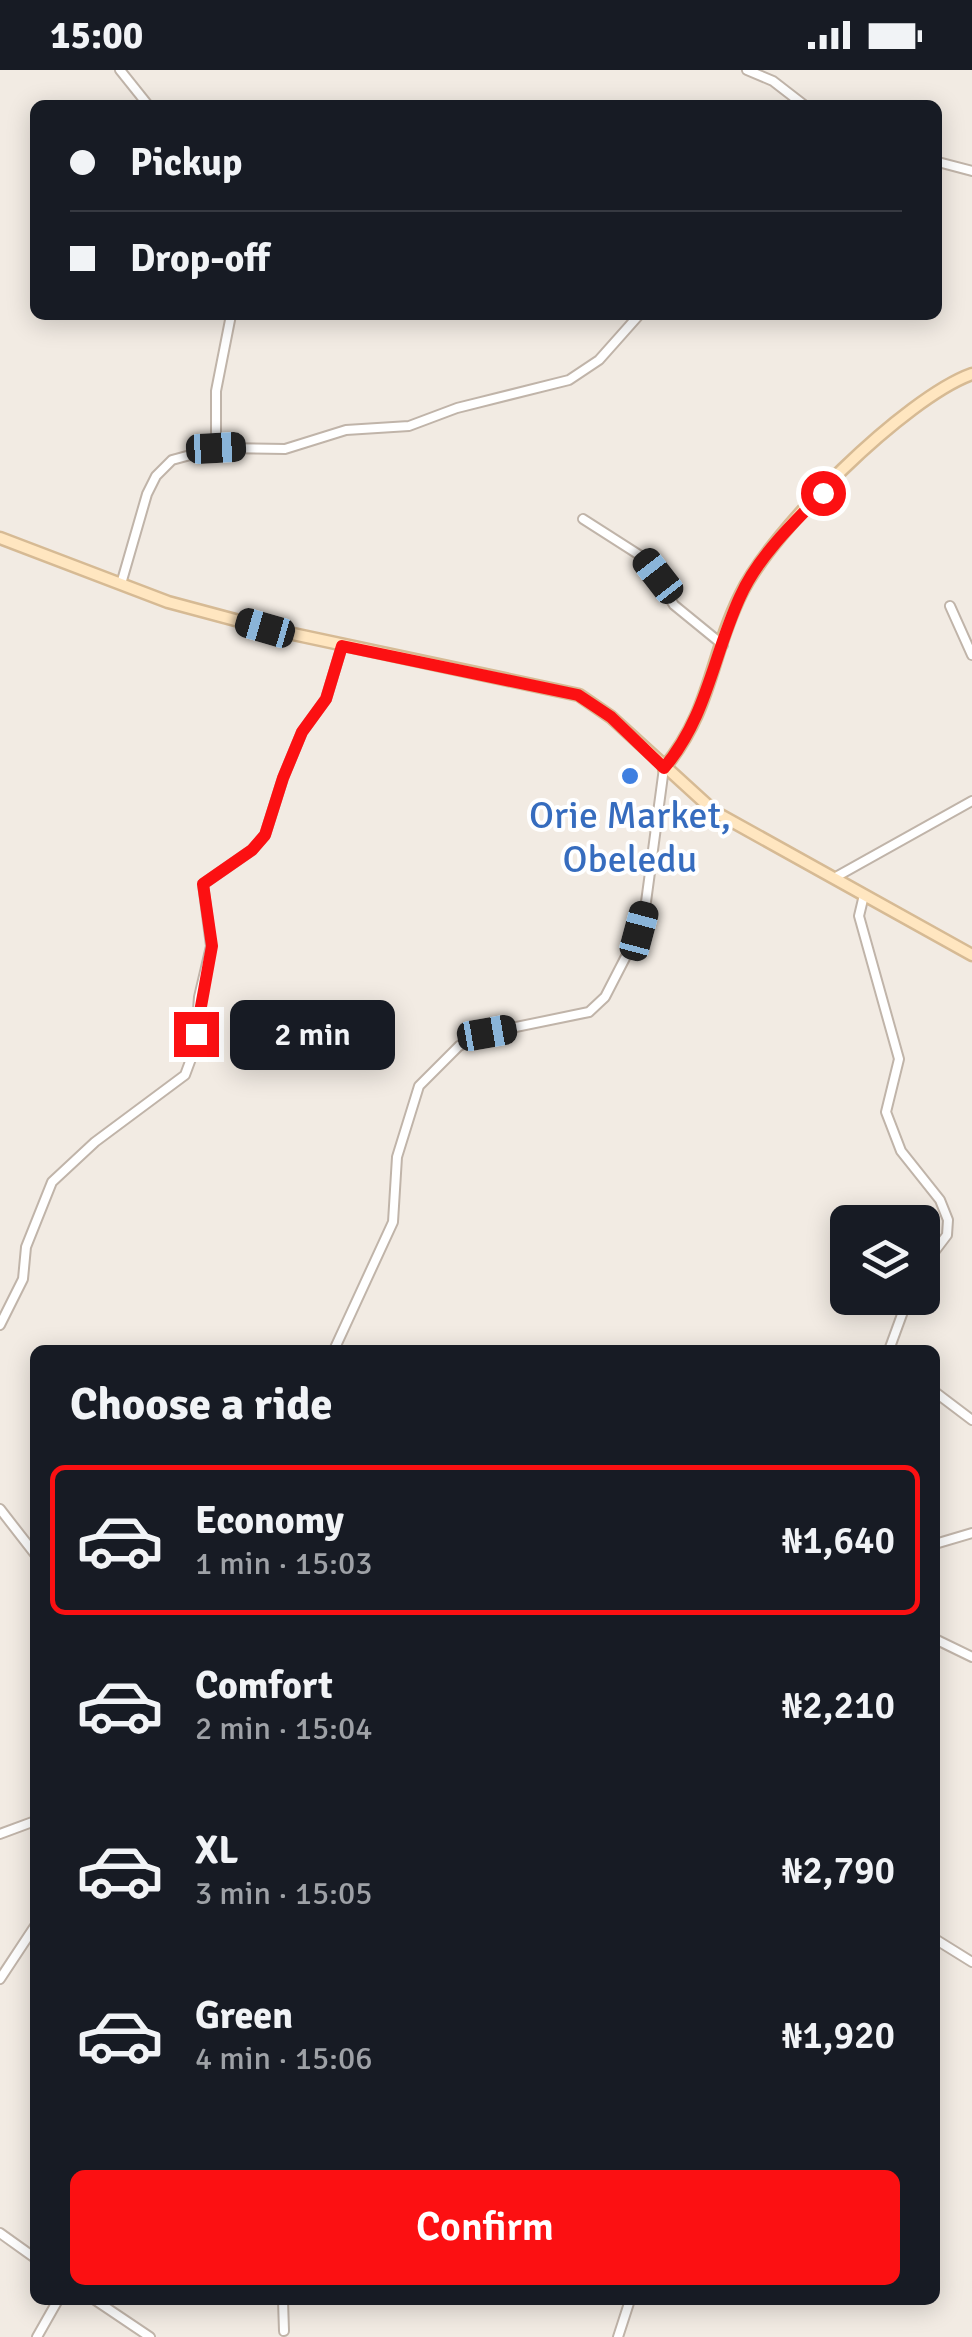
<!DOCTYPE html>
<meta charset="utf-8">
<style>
:root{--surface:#171b24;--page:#242831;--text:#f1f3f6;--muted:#9ea1a6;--line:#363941;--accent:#fc1012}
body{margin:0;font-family:Signika,sans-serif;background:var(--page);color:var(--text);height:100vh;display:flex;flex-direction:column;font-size:38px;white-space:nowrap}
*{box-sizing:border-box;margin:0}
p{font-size:32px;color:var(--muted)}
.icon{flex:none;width:55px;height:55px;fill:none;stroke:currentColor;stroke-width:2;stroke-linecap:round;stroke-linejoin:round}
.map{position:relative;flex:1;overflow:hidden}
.side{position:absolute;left:30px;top:1275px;width:910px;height:960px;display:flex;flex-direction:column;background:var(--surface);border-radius:15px;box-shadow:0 5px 25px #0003}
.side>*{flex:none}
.banner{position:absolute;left:30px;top:30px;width:912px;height:220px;border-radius:15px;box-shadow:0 5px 25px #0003;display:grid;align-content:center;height:220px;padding:0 40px;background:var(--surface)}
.controls{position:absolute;left:830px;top:1135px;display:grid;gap:20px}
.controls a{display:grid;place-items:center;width:110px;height:110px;border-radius:15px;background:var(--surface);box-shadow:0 5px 25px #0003;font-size:50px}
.end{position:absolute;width:45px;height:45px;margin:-22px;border:12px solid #fc1012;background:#fff;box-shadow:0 0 0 5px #fff}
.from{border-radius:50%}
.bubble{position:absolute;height:70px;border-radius:15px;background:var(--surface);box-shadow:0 5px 25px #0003;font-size:32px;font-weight:600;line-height:70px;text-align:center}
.car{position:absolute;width:30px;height:60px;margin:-30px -15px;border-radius:12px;box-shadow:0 0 8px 2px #0007;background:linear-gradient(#222 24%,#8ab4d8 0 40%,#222 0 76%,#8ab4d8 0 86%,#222 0)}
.banner b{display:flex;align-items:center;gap:35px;height:95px;font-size:38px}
.banner b+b{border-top:2px solid var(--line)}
.banner i{width:25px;height:25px;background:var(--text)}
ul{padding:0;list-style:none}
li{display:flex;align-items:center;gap:30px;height:150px;margin:0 20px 15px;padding:0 20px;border:5px solid transparent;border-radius:15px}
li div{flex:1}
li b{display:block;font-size:38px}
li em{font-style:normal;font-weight:600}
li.active{border-color:var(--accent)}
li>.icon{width:90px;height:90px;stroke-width:1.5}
h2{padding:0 40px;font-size:45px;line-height:120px}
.action{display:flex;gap:20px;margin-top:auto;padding:20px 40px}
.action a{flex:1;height:115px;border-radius:15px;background:var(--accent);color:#fff;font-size:40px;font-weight:600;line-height:115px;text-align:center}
.status{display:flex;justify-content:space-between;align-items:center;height:70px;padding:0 50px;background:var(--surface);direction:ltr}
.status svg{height:28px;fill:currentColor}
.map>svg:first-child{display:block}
</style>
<div class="status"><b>15:00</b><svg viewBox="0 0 49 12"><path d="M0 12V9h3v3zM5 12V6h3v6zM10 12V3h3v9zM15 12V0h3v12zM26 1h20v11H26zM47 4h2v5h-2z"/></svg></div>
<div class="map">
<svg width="972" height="2267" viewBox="0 0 972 2267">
<rect width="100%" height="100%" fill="#f2ebe3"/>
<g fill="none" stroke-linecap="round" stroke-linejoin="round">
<defs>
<g id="street">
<path d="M120,0l28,35"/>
<path d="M747,0l26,11 31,24"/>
<path d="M938,92l34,9"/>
<path d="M216,378v-57l15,-76"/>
<path d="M583,449l61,39 30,47 49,40"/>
<path d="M121,514l26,-90 9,-18 16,-16 44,-12 69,1 61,-19 63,-4 48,-18 112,-28 30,-20 40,-45"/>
<path d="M950,536l22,49"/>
<path d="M834,808l138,-77"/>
<path d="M864,825l-5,21 40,143 -13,53 15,39 39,49 8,20 -1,15 -25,33"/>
<path d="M0,1255l23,-46 3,-32 26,-65 43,-40 90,-67 10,-27 4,-51 12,-51 -8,-62 49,-34 13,-15 18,-57 19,-46 24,-33 16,-53"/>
<path d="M334,1280l59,-128 4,-65 22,-71 40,-40 28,-13 102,-21 16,-15 34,-66 7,-29 18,-134"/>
<path d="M889,1280l19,-52"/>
<path d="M935,1322l37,28"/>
<path d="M0,1439l35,45"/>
<path d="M935,1474l37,-11"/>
<path d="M935,1569l37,18"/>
<path d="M0,1764l35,-13"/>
<path d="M935,1869l37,23"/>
<path d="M0,1909l35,-53"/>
<path d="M0,2163l35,25"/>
<path d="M95,2230l55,37"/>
<path d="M283,2230l1,31"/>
<path d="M37,2267l21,-37"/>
<path d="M618,2267l12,-37"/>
</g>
<g id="secondary">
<path d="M0,468l168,64 97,26 314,67 32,22 104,95 257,143"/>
<path d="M664,698c48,-58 46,-112 77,-174 31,-64 164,-196 231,-220"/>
</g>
</defs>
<use href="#street" stroke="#c0b4a9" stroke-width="12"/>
<use href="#secondary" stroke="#d6ba94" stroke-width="15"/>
<use href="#street" stroke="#fff" stroke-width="8"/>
<use href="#secondary" stroke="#ffe6c0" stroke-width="10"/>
</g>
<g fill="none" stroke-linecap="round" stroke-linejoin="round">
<path stroke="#fc1012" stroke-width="12" d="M196,964l16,-88 -9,-62 49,-34 13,-15 18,-57 19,-46 24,-33 16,-53 236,49 33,22 53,51c43,-51 49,-112 76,-171 17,-39 53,-74 83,-104"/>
</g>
<circle fill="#3f7fe0" stroke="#fff" stroke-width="4" cx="630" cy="706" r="10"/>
<g text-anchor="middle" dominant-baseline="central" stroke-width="8" stroke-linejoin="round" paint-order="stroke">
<g font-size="38" fill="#366cbe" stroke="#fff">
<text x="630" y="745">Orie Market,<tspan x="630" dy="44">Obeledu</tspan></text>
</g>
</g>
</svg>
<div class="controls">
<a><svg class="icon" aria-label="layers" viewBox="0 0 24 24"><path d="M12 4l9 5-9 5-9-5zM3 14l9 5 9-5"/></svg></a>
</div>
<i class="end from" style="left:823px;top:423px"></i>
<i class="end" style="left:196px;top:964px"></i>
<div class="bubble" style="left:230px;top:930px;width:165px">2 min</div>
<i class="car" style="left:216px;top:378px;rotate:87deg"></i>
<i class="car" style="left:658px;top:506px;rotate:322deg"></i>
<i class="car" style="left:265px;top:558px;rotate:286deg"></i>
<i class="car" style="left:639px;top:861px;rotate:15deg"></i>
<i class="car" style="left:487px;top:963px;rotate:80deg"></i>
<div class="banner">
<b><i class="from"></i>Pickup</b>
<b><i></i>Drop-off</b>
</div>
<section class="side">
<h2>Choose a ride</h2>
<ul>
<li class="active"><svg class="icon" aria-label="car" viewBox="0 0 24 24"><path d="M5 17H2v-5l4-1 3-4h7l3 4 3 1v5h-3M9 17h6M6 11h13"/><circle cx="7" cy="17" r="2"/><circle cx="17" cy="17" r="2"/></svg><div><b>Economy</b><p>1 min · 15:03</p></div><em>₦1,640</em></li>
<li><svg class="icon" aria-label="car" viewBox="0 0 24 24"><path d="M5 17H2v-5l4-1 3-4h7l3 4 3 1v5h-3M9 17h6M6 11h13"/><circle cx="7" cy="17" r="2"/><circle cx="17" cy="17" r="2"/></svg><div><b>Comfort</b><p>2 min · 15:04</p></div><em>₦2,210</em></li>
<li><svg class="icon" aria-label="car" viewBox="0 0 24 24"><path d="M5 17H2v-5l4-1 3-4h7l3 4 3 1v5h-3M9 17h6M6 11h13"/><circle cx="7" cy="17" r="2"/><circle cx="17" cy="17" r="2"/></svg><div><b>XL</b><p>3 min · 15:05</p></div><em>₦2,790</em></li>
<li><svg class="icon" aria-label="car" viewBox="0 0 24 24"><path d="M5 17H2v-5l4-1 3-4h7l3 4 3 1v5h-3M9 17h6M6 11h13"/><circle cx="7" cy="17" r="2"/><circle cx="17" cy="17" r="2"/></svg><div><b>Green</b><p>4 min · 15:06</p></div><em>₦1,920</em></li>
</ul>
<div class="action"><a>Confirm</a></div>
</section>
</div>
